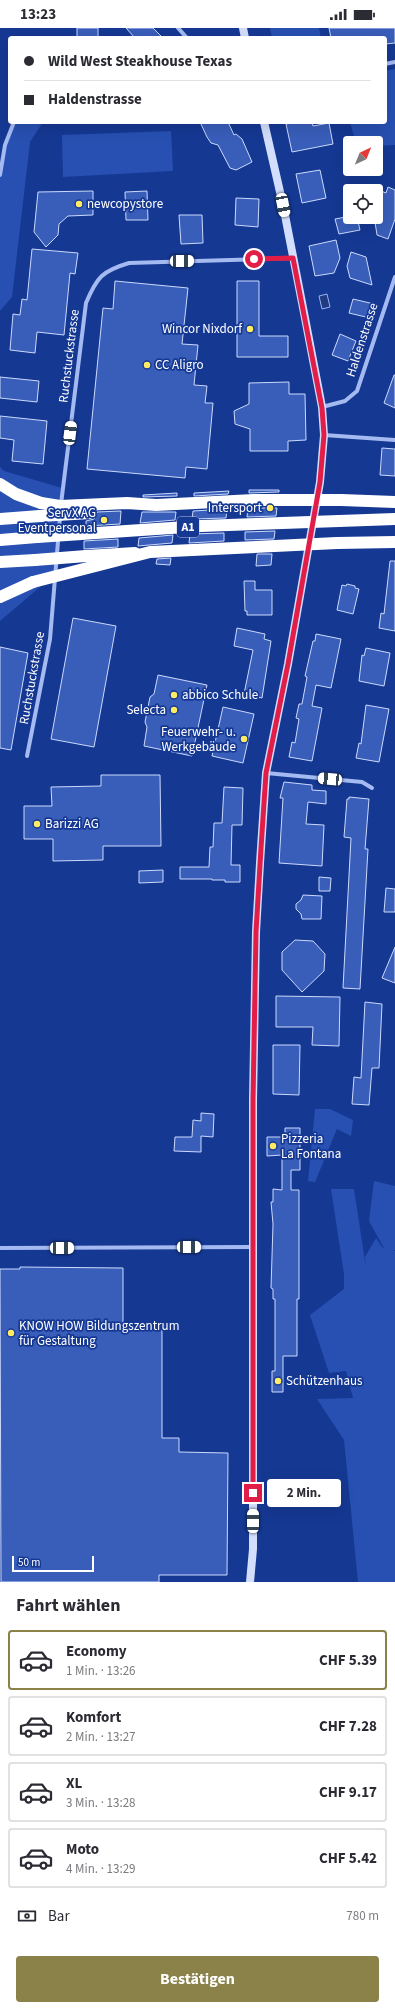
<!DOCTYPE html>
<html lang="de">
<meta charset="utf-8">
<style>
:root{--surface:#fff;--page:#f2f2f3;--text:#2b2b33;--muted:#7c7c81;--line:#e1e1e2;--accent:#8a8249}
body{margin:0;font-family:"Source Sans 3",sans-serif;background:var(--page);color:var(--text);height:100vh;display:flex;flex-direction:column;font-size:15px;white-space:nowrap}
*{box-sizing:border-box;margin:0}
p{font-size:13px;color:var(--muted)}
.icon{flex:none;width:22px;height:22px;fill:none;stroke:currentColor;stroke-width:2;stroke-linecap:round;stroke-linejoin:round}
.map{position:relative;height:1554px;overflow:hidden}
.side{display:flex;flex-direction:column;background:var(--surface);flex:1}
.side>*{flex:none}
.banner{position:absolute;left:8px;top:8px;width:379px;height:88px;border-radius:4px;box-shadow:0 4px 16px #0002;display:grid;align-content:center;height:88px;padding:0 16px;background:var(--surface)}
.needle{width:26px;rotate:43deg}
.buttons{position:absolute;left:343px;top:108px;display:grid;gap:8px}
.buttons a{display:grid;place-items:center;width:40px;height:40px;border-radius:4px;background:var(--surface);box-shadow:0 4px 16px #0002;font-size:20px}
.scale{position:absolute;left:12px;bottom:10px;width:82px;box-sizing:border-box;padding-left:4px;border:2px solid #fff;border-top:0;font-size:11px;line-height:14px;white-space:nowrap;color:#fff;-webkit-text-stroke:3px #153893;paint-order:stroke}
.end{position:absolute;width:18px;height:18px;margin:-9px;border:5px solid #e11d48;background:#fff;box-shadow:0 0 0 2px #fff}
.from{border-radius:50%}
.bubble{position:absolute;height:28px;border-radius:4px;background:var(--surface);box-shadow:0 4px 16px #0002;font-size:13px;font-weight:700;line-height:28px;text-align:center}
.car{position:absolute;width:12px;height:24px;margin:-12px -6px;border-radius:5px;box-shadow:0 0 3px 1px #0007;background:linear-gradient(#fff 24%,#345 0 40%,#fff 0 76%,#345 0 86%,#fff 0)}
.banner b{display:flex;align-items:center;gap:14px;height:38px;font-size:15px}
.banner b+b{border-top:1px solid var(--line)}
.banner i{width:10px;height:10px;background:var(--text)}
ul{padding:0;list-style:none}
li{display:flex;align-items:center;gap:12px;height:60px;margin:0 8px 6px;padding:0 8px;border:2px solid var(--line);border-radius:4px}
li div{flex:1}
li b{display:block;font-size:15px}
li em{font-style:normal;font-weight:700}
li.selected{border-color:var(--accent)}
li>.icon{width:36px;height:36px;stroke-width:1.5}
h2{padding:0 16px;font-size:18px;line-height:48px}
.pay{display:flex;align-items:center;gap:10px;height:44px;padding:0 16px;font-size:15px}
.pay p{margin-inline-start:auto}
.action{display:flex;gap:8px;margin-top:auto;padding:8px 16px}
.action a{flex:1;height:46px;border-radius:4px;background:var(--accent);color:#fff;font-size:16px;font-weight:700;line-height:46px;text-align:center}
.status{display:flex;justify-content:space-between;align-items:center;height:28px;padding:0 20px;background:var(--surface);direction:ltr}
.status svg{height:11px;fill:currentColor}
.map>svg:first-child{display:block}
</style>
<div class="status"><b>13:23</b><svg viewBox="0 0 49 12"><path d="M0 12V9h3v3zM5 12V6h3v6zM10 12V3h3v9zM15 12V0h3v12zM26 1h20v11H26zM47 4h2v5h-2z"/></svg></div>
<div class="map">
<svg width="395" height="1554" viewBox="0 0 395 1554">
<rect width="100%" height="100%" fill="#153893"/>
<g fill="#2750b2">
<path d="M270,0h49l2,10h-49z"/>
<path d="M395,41v76l-19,1v-3h-20l-6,-21h35v-51z"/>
<path d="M14,94h29l-13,20 -18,155 -12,14v-136l5,-30z"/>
<path d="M171,103l2,40 -110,6 -1,-42z"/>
<path d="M0,439l4,4 58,17 -8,87 -54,46z"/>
<path d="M315,1081h15l23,11 -2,16 -14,-7 -22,53 -7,-1z"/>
<path d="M374,1153l21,5v64h-2l2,1v331h-37l-14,-142 -27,-41 36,-1 -7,-27 -17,2 -19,-58 34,-26v-15l-13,-85h23l12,79 -1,-11 11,-19 6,9 2,1 -15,-27z"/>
</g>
<path fill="#213b80" stroke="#96b3f4" d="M327,266l3,13 -8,2 -3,-13z"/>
<g fill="#395eba" stroke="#cbd9fc">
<rect x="77" y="0" width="21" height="10"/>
<path d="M126,0h27l10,10h-28z"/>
<path d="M329,0h66v15l-10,1v-6h-54z"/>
<path d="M200,94h28l6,13 2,-1 6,5 10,23 -16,8 -6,-2 -12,-23 -7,-2 -4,-6z"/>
<path d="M298,94h14l1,4 16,-3 4,21 -41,8 -6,-28z"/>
<path d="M320,142l6,28 -24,5 -6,-29z"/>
<path d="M388,159l7,3v29l-7,20 -11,-4 -2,-13 1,-16 5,-15 5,2z"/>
<path d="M93,163v24l-25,1 -9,8 -1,11 -12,12 -12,-15 4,-40z"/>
<path d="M147,163l1,29h-22l-1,-28z"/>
<path d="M236,170l23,1 -1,28 -23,-2z"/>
<path d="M179,187h23l1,28 -22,1z"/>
<path d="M346,189h11l3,13 -21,4 -4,-15z"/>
<path d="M336,212l4,18 -6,15 -19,3 -6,-30z"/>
<path d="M32,221l46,4 -3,21 -5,-1 -6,62 -27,-3 -2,21 -25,-3 3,-36 7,1 2,-16 5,1z"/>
<path d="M351,224l15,5 6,28 -22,-7 -3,-12z"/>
<path d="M115,253l73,7 -6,56 16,1 -4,40 13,1 -2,17h8l-6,66 -21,-2 -1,11 -98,-9 16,-161 10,1z"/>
<path d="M237,253h22v55h29v21h-51z"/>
<path d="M353,271l21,5 -4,14 -21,-5z"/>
<path d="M340,306l16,7 -8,20 -16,-6z"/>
<path d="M394,347h1v33l-11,-5z"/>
<path d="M0,349l39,4 -2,21 -37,-4z"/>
<path d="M289,354v12h16l1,46 -18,1v10h-38v-22l-15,-5 -1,-13 15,-7v-21z"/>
<path d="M0,388l47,5 -4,43 -31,-3 2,-21 -14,-2z"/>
<path d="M382,420l13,1v27l-15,-1z"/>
<path d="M249,462h30v2l-30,1z"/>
<path d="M229,463l-1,3 -34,2v-3z"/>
<path d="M177,465v3l-34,1v-2z"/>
<path d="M248,480h29l-1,8 -29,1z"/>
<path d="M227,481l-1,9 -34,1 1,-8z"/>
<path d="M121,483l-1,13 -34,2v-5l8,-2 3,-7z"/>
<path d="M142,484h34l-1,8 -35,3z"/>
<path d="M275,503l-1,8 -29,1v-8z"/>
<path d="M224,505v8l-35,2 1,-9z"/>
<path d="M173,507l-1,8 -34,3 1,-8z"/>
<path d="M118,511v8l-34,2v-8z"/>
<path d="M257,526h15l-1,11 -15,1z"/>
<path d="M171,530l-1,7 -14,-1 1,-5z"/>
<path d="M390,533h5v70l-16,-3 2,-15 3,1z"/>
<path d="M244,553h11v9h17v25h-25v-4h-2z"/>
<path d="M347,556l8,2v2l4,1 -6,25 -16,-4 5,-25 4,1z"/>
<path d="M73,590l43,8 -22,121 -43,-8z"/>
<path d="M237,600l28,6 -1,5 7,2 -9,57 -18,-4 9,-44 -19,-4z"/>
<path d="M316,606l25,5 -10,49 -15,-3 -4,21 10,2 -10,53 -23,-4 3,-15 3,1 4,-24 -3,-1 3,-14h3l5,-27 -2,-1 8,-35h2z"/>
<path d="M0,619l28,6 -17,97 -11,-2z"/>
<path d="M366,620l24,5 -6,33 -25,-5 3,-26 2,1z"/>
<path d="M158,647l49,10 -15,71 -48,-10 3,-19 -2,-5 5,-25 4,-3z"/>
<path d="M366,677l23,4 -10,53 -23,-4 3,-15 2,1z"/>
<path d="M223,679l31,7 -11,49 -31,-7z"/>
<path d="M101,747h59l1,71h-58v14l-50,1v-22h-29v-33h28l-1,-19 50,-1z"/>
<path d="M284,754l28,3v5l14,1v13l-18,-2 -2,22 18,1 -2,41 -43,-3 4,-65h-3z"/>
<path d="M224,759l19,1 -1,37h-10l-1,40h9v17h-15v-2h-13v-1h-32v-12h29l1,-20h3l1,-24h8z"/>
<path d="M349,769l20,2 -4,50h3l-8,140 -17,-1 8,-150 -7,-1 3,-38h2z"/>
<path d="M163,842v12l-24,1v-12z"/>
<path d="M319,849l12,1 -1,13h-11z"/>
<path d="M386,860l9,1v23h-11z"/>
<path d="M303,867l19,1 -1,23h-19l-1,-5 -5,-5v-5l5,-4z"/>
<path d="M295,912l18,1 12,13 -1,17 -22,21 -20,-22v-18z"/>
<path d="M395,919v36l-13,-5z"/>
<path d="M276,968l64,1 -1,49 -27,-1 1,-18h-37z"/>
<path d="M365,974l17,2 -3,64h-7l-3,37 -17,-1 2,-27 7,1z"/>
<path d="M273,1017h27l-1,50 -26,-1z"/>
<path d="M201,1085l13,1 -1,23 -12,-1v16l-27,-1 1,-14h17l1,-17 8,1z"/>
<path d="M285,1100h15v42h-9v20h8v109h-2v57h-14v36h-11v-21h3v-72h-2v-10l-2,-1 2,-64 -2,-22h2v-13l9,1v-35l-15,1v-19h18z"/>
<path d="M20,1239l103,1v57h39v113h17v14l49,1 -1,122h-68v7h-158l-1,-313h20z"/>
</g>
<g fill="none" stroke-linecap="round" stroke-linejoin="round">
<g stroke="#a4baf1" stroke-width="4">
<path d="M178,0l9,10"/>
<path d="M385,36l10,-2"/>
<path d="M0,147l5,-30 9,-23"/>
<path d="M322,379l23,-6 12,-10 38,-114"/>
<path d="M324,407l71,5"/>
<path d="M61,476l25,-201c11,-26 16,-32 43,-40l164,-5"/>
<path d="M27,728l23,-117 10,-122"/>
<path d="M266,745l96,9 10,6"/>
<path d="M0,1220l253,-1"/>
</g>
<g stroke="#d3defc" stroke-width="8">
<path d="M243,0l2,10"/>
<path d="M250,1554l3,-33v-448l3,-169 4,-69 6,-90 22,-109 32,-182 4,-47 -2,-28 -17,-89 -22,-113 -19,-83"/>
</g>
<g stroke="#fff" stroke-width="12">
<path d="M0,456l16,10 25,9"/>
<path d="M341,472l54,2"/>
<path d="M0,491l40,-3"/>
<path d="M339,493l56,-2"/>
<path d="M0,512l37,-3"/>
<path d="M337,515l58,-1"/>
<path d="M86,528l49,-3"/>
<path d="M0,534l35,-2"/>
<path d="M0,569l33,-15"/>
</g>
<g stroke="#fff" stroke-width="12">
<path d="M41,475l19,3 67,-3 29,2 98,-5h87"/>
<path d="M40,488l50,-3"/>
<path d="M37,509l164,-11 138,-5"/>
<path d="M35,532l51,-4"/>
<path d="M33,554l117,-30 187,-9"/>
</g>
</g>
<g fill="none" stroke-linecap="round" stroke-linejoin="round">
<path stroke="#e11d48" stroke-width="5" d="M253,1465v-392l3,-169 5,-84 5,-75 22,-109 32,-182 4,-47 -2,-27 -29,-150 -39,1"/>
</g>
<g fill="#ffec64" stroke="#153893" stroke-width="1.5">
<circle cx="79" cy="176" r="4"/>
<circle cx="250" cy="301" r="4"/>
<circle cx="147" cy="337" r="4"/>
<circle cx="270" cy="480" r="4"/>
<circle cx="104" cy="492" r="4"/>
<circle cx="174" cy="667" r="4"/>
<circle cx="174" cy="682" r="4"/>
<circle cx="244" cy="711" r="4"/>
<circle cx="37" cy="796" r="4"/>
<circle cx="273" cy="1118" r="4"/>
<circle cx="11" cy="1305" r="4"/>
<circle cx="278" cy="1353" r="4"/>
</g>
<g text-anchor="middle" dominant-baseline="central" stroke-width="3.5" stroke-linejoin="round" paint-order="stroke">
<rect fill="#153893" stroke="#b9c3df" stroke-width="1" x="177" y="489" width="22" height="20" rx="3"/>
<g font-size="12" font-weight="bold" fill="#fff">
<text x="188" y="499">A1</text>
</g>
<g font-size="13" fill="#fff" stroke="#153893" text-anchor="start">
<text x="87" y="176">newcopystore</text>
<text x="242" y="301" text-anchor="end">Wincor Nixdorf</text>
<text x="155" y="337">CC Aligro</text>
<text x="262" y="480" text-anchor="end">Intersport</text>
<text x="96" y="485" text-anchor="end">ServX AG<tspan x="96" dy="15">Eventpersonal</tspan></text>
<text x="182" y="667">abbico Schule</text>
<text x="166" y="682" text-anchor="end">Selecta</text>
<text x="236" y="704" text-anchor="end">Feuerwehr- u.<tspan x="236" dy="15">Werkgebäude</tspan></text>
<text x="45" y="796">Barizzi AG</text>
<text x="281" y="1111">Pizzeria<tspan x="281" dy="15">La Fontana</tspan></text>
<text x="19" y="1298">KNOW HOW Bildungszentrum<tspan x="19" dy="15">für Gestaltung</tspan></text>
<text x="286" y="1353">Schützenhaus</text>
</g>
<g font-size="13" fill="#fff" stroke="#153893">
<text transform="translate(362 312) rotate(-72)">Haldenstrasse</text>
<text transform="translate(69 328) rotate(-83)">Ruchstuckstrasse</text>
<text transform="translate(32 650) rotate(-80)">Ruchstuckstrasse</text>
</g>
</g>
</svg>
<div class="buttons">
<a><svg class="needle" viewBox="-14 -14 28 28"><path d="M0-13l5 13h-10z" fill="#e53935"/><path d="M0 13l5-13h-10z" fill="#7c7c81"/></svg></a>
<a><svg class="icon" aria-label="locate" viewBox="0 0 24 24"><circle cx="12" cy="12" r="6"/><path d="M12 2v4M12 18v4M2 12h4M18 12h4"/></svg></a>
</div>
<div class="scale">50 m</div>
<i class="end from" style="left:254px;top:231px"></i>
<i class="end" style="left:253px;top:1465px"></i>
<div class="bubble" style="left:267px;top:1451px;width:74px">2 Min.</div>
<i class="car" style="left:283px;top:177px;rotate:169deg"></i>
<i class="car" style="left:182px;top:233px;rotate:89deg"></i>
<i class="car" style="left:70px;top:405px;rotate:7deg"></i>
<i class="car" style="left:330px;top:751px;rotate:275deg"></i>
<i class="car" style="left:189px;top:1219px;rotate:90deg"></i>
<i class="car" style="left:62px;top:1220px;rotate:90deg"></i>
<i class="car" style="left:253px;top:1493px;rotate:0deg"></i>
<div class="banner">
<b><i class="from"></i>Wild West Steakhouse Texas</b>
<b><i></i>Haldenstrasse</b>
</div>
</div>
<section class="side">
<h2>Fahrt wählen</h2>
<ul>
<li class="selected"><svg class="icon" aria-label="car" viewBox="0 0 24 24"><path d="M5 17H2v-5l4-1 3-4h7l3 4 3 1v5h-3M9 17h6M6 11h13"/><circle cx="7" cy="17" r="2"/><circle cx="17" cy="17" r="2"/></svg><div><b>Economy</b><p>1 Min. · 13:26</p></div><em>CHF 5.39</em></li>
<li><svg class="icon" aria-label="car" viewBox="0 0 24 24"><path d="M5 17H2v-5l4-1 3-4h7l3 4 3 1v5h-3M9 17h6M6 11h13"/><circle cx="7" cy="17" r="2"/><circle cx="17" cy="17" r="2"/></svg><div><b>Komfort</b><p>2 Min. · 13:27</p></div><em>CHF 7.28</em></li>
<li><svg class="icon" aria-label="car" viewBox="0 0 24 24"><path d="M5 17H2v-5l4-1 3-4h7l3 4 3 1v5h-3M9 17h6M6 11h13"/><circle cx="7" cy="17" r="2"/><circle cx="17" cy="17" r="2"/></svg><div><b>XL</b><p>3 Min. · 13:28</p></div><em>CHF 9.17</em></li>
<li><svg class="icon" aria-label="car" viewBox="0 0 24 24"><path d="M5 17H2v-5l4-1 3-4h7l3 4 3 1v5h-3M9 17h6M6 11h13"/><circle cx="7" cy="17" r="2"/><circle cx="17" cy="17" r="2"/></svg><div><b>Moto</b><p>4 Min. · 13:29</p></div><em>CHF 5.42</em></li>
</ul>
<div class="pay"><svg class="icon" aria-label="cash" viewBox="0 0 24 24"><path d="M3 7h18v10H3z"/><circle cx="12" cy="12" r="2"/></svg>Bar<p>780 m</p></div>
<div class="action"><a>Bestätigen</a></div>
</section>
